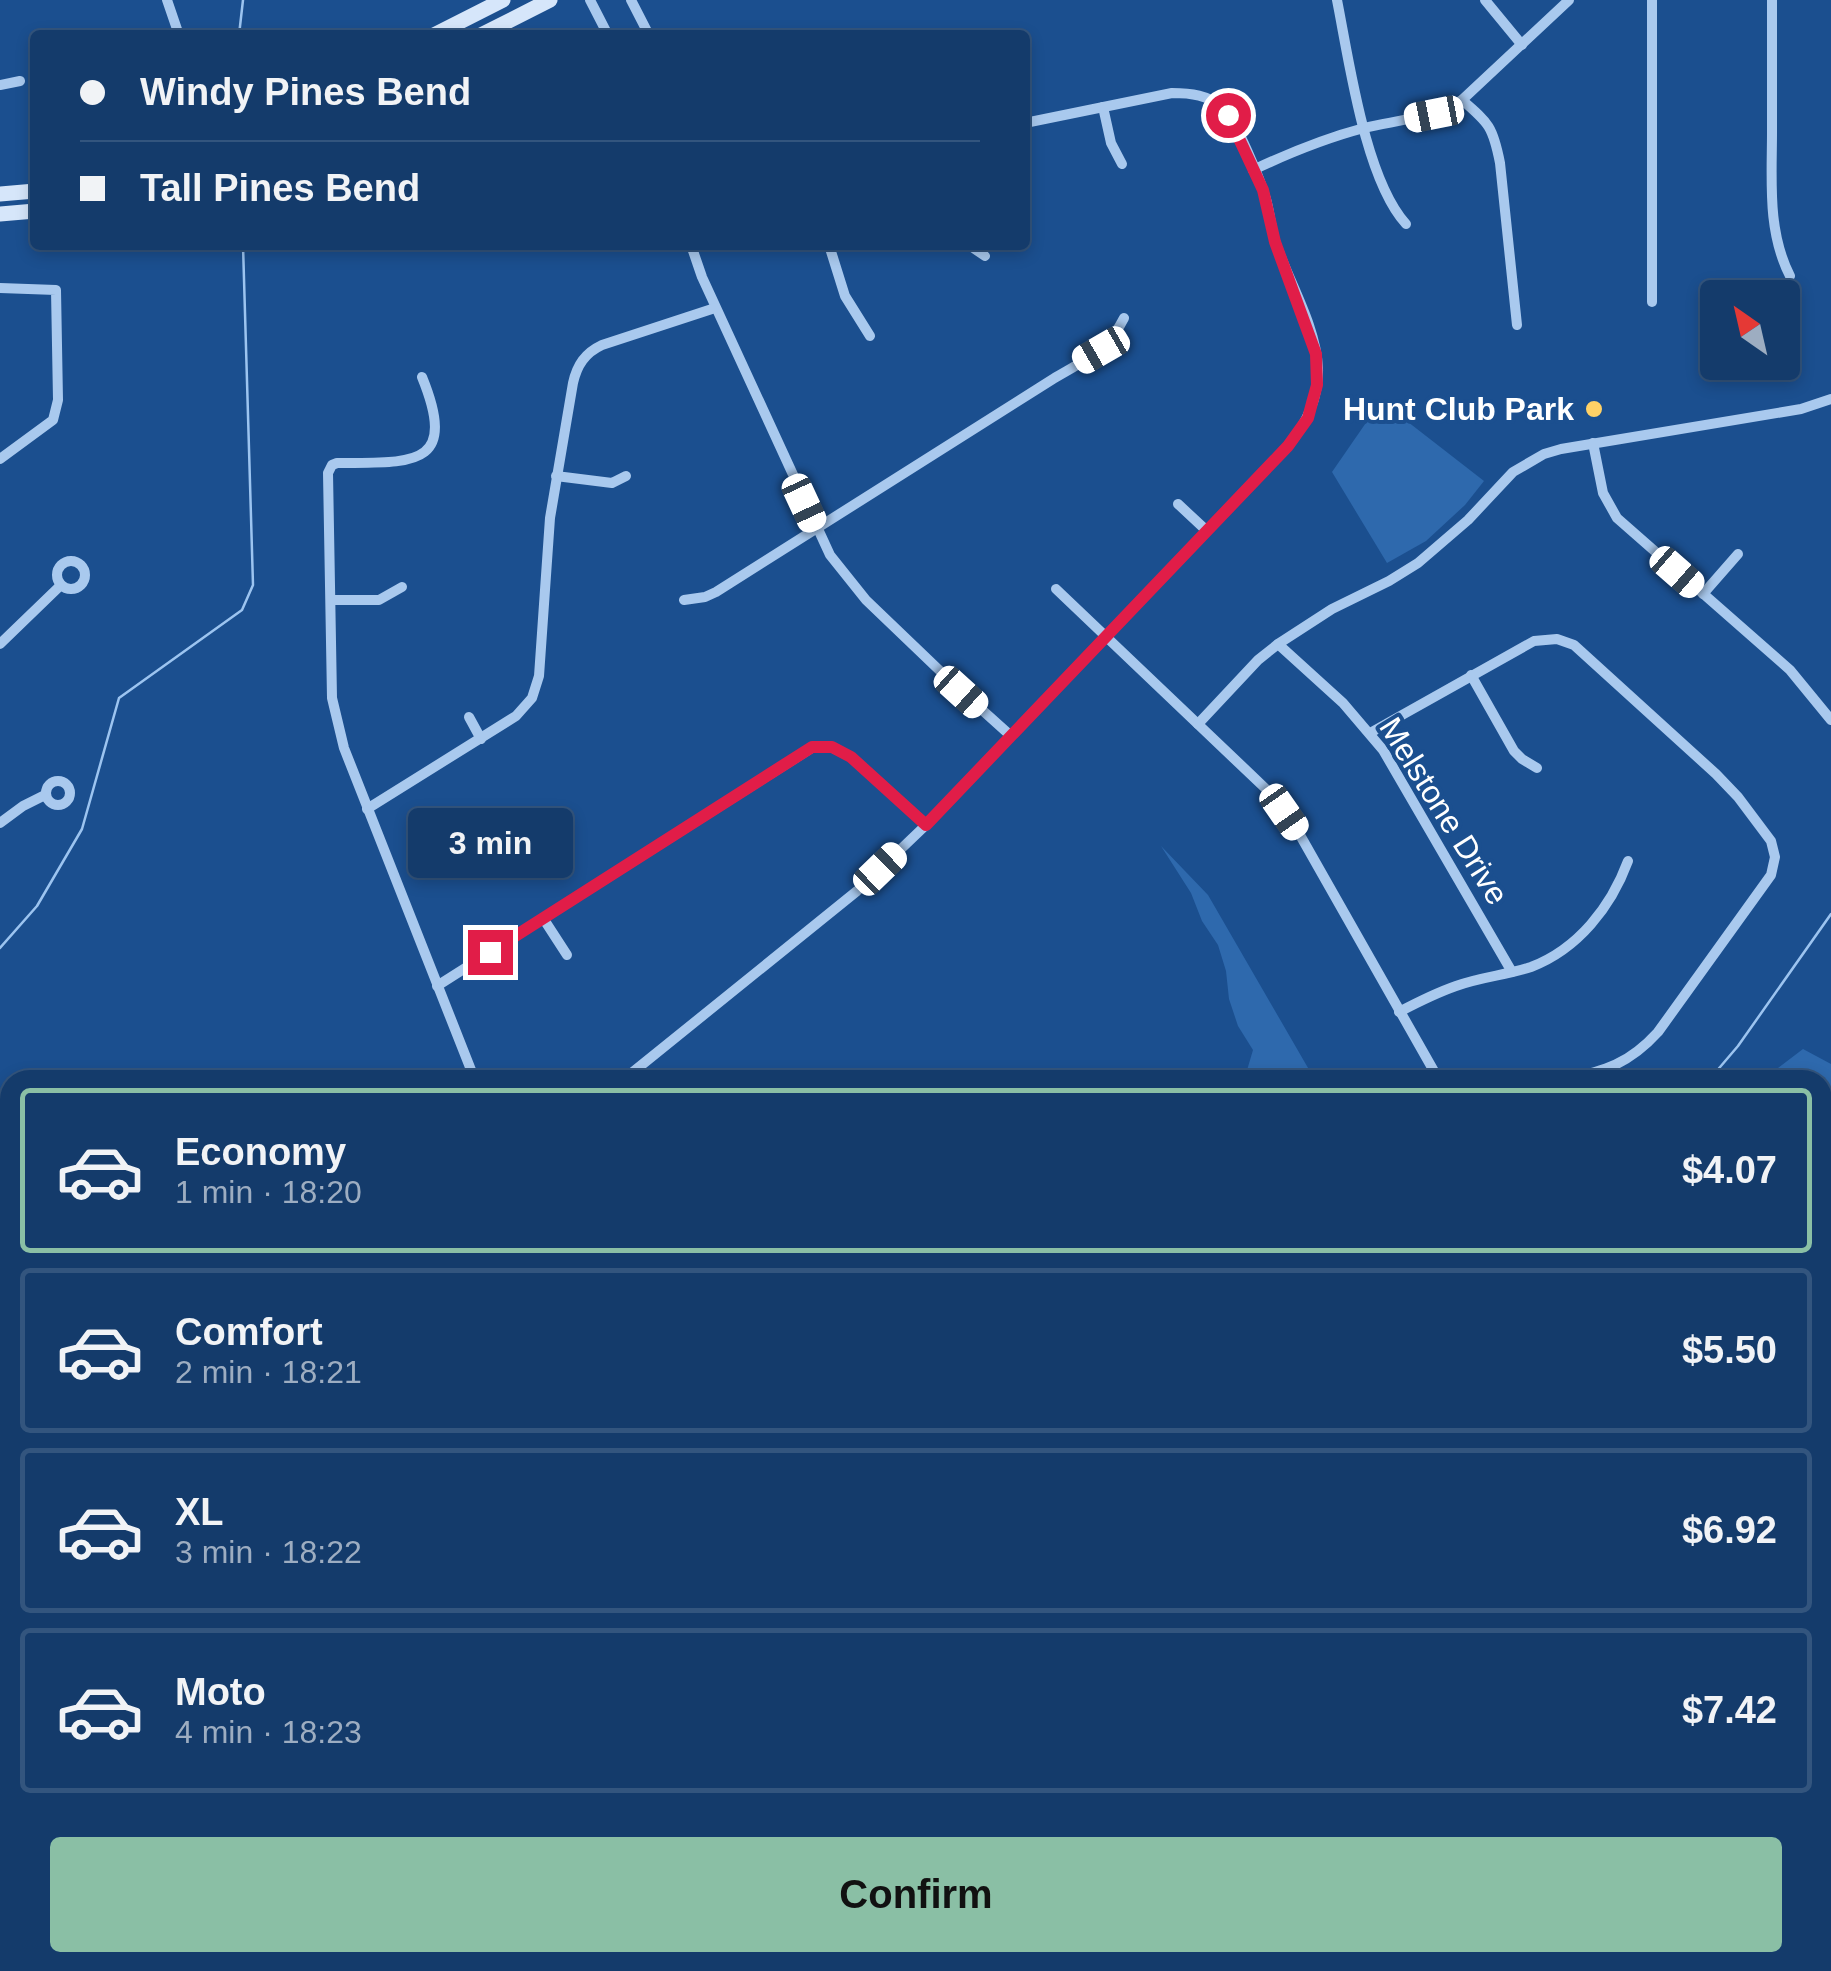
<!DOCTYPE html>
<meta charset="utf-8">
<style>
:root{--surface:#143b6b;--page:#1d4271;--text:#f1f3f6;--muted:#9dadc1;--line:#33557e;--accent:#8abfa5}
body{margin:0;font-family:Helvetica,sans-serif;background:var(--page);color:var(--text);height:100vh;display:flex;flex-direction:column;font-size:38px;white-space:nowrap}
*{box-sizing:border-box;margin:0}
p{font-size:32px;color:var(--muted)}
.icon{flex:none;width:55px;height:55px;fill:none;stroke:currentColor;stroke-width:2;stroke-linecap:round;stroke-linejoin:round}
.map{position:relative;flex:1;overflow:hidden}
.side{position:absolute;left:0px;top:1070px;width:1832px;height:902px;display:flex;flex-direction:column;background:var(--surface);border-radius:30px 30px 0 0;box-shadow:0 5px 15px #0003,0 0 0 2px var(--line)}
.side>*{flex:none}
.banner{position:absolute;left:30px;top:30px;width:1000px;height:220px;border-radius:10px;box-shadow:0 5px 15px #0003,0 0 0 2px var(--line);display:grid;align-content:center;height:220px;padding:0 50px;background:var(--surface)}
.needle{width:65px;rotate:326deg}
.fabs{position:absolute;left:1700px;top:280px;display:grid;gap:20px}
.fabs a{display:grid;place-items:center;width:100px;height:100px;border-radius:10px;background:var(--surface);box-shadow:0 5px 15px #0003,0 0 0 2px var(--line);font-size:50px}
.end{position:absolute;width:45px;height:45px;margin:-22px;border:12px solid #e11d48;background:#fff;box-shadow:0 0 0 5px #fff}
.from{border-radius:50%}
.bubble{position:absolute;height:70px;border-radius:10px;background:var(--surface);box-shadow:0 5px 15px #0003,0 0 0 2px var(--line);font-size:32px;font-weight:800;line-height:70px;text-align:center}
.car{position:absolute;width:30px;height:60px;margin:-30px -15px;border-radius:12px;box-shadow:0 0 8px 2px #0007;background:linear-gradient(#fff 24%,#345 0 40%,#fff 0 76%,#345 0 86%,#fff 0)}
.banner b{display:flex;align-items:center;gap:35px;height:95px;font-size:38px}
.banner b+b{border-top:2px solid var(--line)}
.banner i{width:25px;height:25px;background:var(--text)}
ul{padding:18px 0 0;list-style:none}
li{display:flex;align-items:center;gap:30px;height:165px;margin:0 20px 15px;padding:0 30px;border:5px solid var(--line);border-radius:10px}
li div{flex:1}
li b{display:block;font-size:38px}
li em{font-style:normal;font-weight:800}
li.selected{border-color:var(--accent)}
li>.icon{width:90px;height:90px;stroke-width:1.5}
.primary-button{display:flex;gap:20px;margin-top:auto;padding:20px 50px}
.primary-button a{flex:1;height:115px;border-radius:10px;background:var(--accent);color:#111;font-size:40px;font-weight:800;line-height:115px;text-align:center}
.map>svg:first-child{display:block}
</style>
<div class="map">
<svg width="1831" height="1971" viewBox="0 0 1831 1971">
<rect width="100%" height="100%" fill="#1b4f8f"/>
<g fill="#2e69ad">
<path d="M1381,401l103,80 -19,24 -39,36 -39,22 -55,-91z"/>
<path d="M1161,846l47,49 107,185h-76l6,-3 8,-27 -15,-24 -9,-27 -3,-28 -8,-26 -16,-24 -11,-28z"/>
<path d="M1803,1049l28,15v109l-8,6 -1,-99h-60z"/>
<path d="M10,1838v124l801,1 -12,8h-799v-121z"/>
<path d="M928,1962h164v1l-10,8h-166z"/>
</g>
<path fill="#3c6290" stroke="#9cc4f0" stroke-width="2.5" d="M1823,1497l8,10v59l-8,-17z"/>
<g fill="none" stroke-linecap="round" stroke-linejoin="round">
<g stroke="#9cc4f0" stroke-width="2.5">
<path d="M239,35l4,-35"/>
<path d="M0,948l37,-42 45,-77 37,-131 123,-88 11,-25 -10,-340"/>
<path d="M1709,1080l29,-34 93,-132"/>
<path d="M951,1971l5,-9"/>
</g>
<g stroke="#a9c9ee" stroke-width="10">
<path d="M167,0l12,35"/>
<path d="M590,0l18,35"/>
<path d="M631,0l18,35"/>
<path d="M1337,0c12,60 28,179 69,224"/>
<path d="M1485,0l37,45"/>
<path d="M1652,0v302"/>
<path d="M1772,0c0,44 0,88 0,132 0,48 -5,99 18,144"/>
<path d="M0,85l20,-4"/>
<path d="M1462,100c27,23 31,27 38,63l17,162"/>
<path d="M1103,107l8,36 11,21"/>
<path d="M1253,170c36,-17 73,-32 111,-42 34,-8 67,-10 98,-28l107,-100"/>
<path d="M691,245l11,32 128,278 36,45 95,91 50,45"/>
<path d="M829,245l16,51 25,40"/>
<path d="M969,245l16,11"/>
<path d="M0,288l56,2 2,110 -5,20 -53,39"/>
<path d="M422,377c38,93 -13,85 -85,86l-5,2 -4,8 4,225 12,50 131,332"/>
<path d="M1593,443l10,50 14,25 173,152 41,50"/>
<path d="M556,476l56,7 14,-7"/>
<path d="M1178,504l29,27"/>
<circle cx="71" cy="575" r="14"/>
<path d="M1056,589l210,200 34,46 139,245"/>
<path d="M1703,594l35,-40"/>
<path d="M331,600h48l23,-13"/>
<path d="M684,600l21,-3 11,-5 337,-213c30,-18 55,-28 71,-61"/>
<path d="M0,644l61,-59"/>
<path d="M1278,644l65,59 40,47 129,222"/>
<path d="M1471,675l43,76 8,8 15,9"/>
<path d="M469,717l12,22"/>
<path d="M1198,724l60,-64 20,-16 54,-35 57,-28 29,-18 50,-43 45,-48 31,-18 17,-5 240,-40 30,-10"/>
<path d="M1370,733l164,-92 23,-2 17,6 142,129 22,23 33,44 4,16 -4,18 -113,157c-29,32 -53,39 -94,48"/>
<circle cx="58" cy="793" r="12"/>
<path d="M367,809l149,-93 16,-18 7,-22 11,-158 23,-135c4,-18 12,-30 29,-38l113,-37"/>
<path d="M0,823l23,-17 22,-11"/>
<path d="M543,918l24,37"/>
<path d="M437,986l376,-239h18l20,10 75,68"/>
<path d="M1399,1012c19,-10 37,-19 57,-26 24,-9 51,-11 75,-19 47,-18 80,-60 97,-106"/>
<path d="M623,1080l234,-189 69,-66 362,-379c18,-22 31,-48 30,-78 -2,-42 -28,-84 -42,-124 -5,-15 -6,-31 -10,-45 -6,-20 -29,-77 -43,-91 -14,-13 -33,-15 -51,-15l-147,30"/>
<path d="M1822,1202l9,-6"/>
<path d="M0,1292l10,-1"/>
<path d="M1822,1349l9,11"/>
<path d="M0,1428l10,-2"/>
<path d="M0,1562l10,3"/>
<path d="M1822,1710l9,3"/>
<path d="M0,1742l4,11 -4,7"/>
<path d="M1822,1806l9,-10"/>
<path d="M1367,1962l6,9"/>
<path d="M1537,1962l3,9"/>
<path d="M1811,1962l3,9"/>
<path d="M1257,1971l13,-9"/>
</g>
<path stroke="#a9c9ee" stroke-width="14" d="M1626,1962l3,9"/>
<g stroke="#d6e6fa" stroke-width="15">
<path d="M434,35l69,-35"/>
<path d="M481,35l69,-35"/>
<path d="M0,194l35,-3"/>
<path d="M0,214l35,-3"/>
</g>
<g stroke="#f8faff" stroke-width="20">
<path d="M1822,1302l9,-6"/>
<path d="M1822,1333l9,-6"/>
<path d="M835,1971l12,-9"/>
<path d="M888,1971l12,-9"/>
</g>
</g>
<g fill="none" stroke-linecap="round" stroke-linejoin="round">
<path stroke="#e11d48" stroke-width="12" d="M490,952l322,-205h20l19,10 75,68 362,-379 20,-28 4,-15 5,-18 -1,-31 -41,-112 -12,-52 -35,-75"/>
</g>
<circle fill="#ffd166" stroke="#1b4f8f" stroke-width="4" cx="1594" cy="409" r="10"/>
<g text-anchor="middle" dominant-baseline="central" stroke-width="8" stroke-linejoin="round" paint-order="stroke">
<g font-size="32" font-weight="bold" fill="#fff" stroke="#1b4f8f" text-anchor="end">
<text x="1574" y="409">Hunt Club Park</text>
</g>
<g font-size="32" fill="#fff" stroke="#1b4f8f">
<text transform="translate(1444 811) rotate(58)">Melstone Drive</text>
</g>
</g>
</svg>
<div class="fabs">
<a><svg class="needle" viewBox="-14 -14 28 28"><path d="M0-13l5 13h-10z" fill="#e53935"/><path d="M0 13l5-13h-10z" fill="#9dadc1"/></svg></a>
</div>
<i class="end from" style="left:1228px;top:115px"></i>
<i class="end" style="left:490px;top:952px"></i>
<div class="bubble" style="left:408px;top:808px;width:165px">3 min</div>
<i class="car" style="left:1434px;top:114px;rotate:259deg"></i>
<i class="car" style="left:1101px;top:350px;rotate:240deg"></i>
<i class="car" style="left:804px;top:503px;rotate:155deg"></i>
<i class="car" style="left:1677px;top:572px;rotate:131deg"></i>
<i class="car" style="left:961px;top:692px;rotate:132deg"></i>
<i class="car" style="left:1284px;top:812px;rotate:145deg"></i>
<i class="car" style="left:880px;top:869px;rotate:46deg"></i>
<div class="banner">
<b><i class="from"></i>Windy Pines Bend</b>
<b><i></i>Tall Pines Bend</b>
</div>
<section class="side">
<ul>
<li class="selected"><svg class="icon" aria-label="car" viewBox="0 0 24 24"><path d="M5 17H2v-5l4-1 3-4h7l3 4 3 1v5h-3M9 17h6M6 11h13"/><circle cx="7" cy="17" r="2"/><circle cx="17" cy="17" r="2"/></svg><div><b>Economy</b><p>1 min · 18:20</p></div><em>$4.07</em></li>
<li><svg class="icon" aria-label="car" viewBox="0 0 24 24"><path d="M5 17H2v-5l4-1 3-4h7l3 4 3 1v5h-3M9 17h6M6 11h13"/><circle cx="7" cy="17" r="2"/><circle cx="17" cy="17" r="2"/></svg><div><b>Comfort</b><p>2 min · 18:21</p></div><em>$5.50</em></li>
<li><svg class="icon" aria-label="car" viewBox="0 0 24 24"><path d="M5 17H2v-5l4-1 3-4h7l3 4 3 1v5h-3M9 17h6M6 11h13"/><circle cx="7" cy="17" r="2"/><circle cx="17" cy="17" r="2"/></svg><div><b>XL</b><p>3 min · 18:22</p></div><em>$6.92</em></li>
<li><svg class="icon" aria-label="car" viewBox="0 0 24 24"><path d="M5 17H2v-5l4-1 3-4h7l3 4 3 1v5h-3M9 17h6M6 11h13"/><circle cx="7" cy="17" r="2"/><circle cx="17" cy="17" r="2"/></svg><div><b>Moto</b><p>4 min · 18:23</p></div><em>$7.42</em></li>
</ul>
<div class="primary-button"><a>Confirm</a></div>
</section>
</div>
